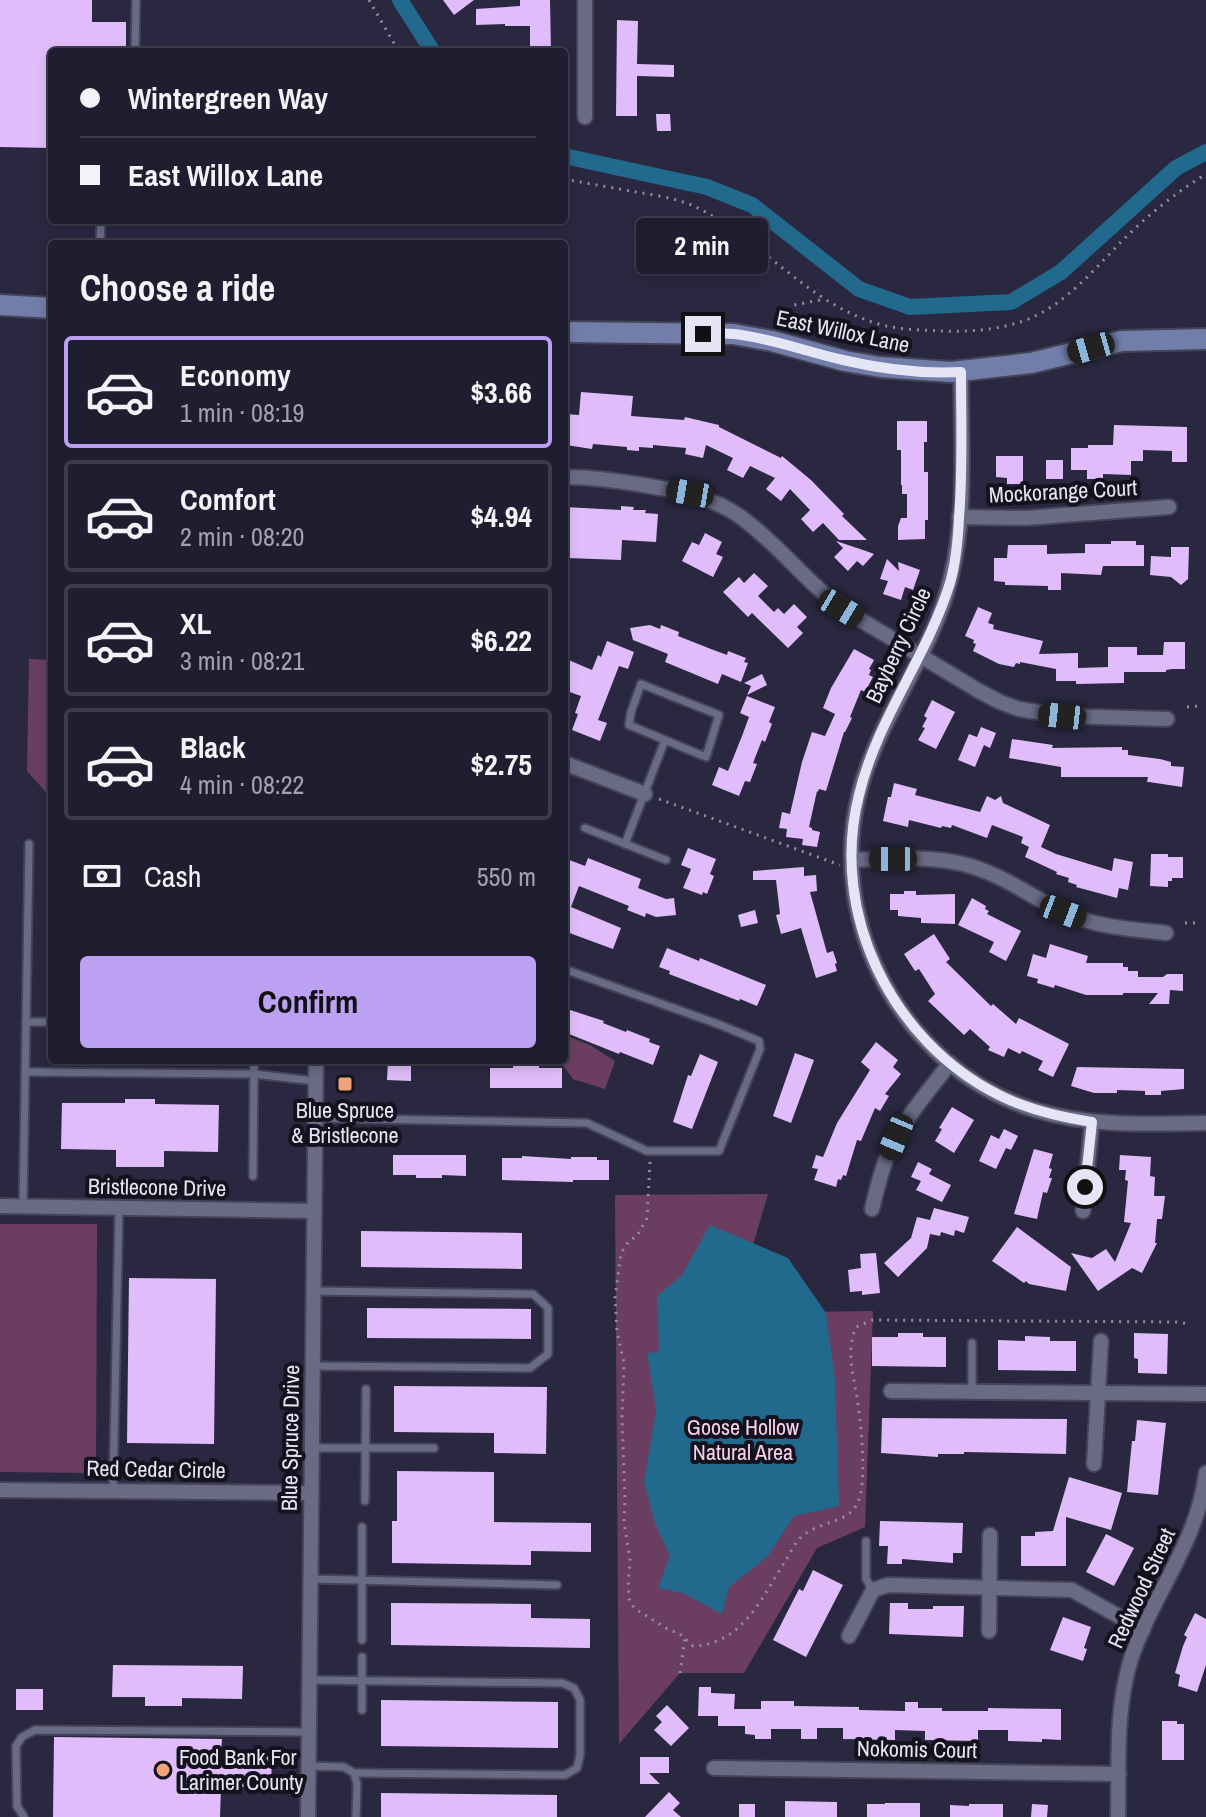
<!DOCTYPE html>
<meta charset="utf-8">
<style>
:root{--surface:#1f1e30;--page:#2c2b3c;--text:#f1f3f6;--muted:#a1a2ab;--line:#3c3c4c;--accent:#bca0f2}
body{margin:0;font-family:"Archivo Narrow",sans-serif;background:var(--page);color:var(--text);height:100vh;display:flex;flex-direction:column;font-size:30px;white-space:nowrap}
*{box-sizing:border-box;margin:0}
p{font-size:26px;color:var(--muted)}
.icon{flex:none;width:44px;height:44px;fill:none;stroke:currentColor;stroke-width:2;stroke-linecap:round;stroke-linejoin:round}
.map{position:relative;flex:1;overflow:hidden}
.panel{position:absolute;left:48px;top:240px;width:520px;height:824px;display:flex;flex-direction:column;background:var(--surface);border-radius:8px;box-shadow:0 4px 12px #0003,0 0 0 2px var(--line)}
.panel>*{flex:none}
.banner{position:absolute;left:48px;top:48px;width:520px;height:176px;border-radius:8px;box-shadow:0 4px 12px #0003,0 0 0 2px var(--line);display:grid;align-content:center;height:176px;padding:0 32px;background:var(--surface)}
.end{position:absolute;width:36px;height:36px;margin:-18px;border:10px solid #e5e5f5;background:#111;box-shadow:0 0 0 4px #111}
.from{border-radius:50%}
.bubble{position:absolute;height:56px;border-radius:8px;background:var(--surface);box-shadow:0 4px 12px #0003,0 0 0 2px var(--line);font-size:26px;font-weight:700;line-height:56px;text-align:center}
.car{position:absolute;width:24px;height:48px;margin:-24px -12px;border-radius:10px;box-shadow:0 0 6px 2px #0007;background:linear-gradient(#222 24%,#8ab4d8 0 40%,#222 0 76%,#8ab4d8 0 86%,#222 0)}
.banner b{display:flex;align-items:center;gap:28px;height:76px;font-size:30px}
.banner b+b{border-top:2px solid var(--line)}
.banner i{width:20px;height:20px;background:var(--text)}
ul{padding:0;list-style:none}
li{display:flex;align-items:center;gap:24px;height:112px;margin:0 16px 12px;padding:0 16px;border:4px solid var(--line);border-radius:8px}
li div{flex:1}
li b{display:block;font-size:30px}
li em{font-style:normal;font-weight:700}
li.selected{border-color:var(--accent)}
li>.icon{width:72px;height:72px;stroke-width:1.5}
h2{padding:0 32px;font-size:36px;line-height:96px}
.pay{display:flex;align-items:center;gap:20px;height:88px;padding:0 32px;font-size:30px}
.pay p{margin-inline-start:auto}
.primary-button{display:flex;gap:16px;margin-top:auto;padding:16px 32px}
.primary-button a{flex:1;height:92px;border-radius:8px;background:var(--accent);color:#111;font-size:32px;font-weight:700;line-height:92px;text-align:center}
.map>svg:first-child{display:block}
</style>
<div class="map">
<svg width="1206" height="1817" viewBox="0 0 1206 1817">
<rect width="100%" height="100%" fill="#292840"/>
<g fill="#6b3e61">
<path d="M29,659l23,1v139l-25,-28z"/>
<path d="M564,1035l26,10 25,16 -10,28 -32,-10 -11,-15 -88,-2v-2h90z"/>
<path d="M768,1194l-35,119 140,-2 -8,216 -48,21 -73,125h-64l-61,71 -4,-549z"/>
<path d="M0,1224h97l-1,249 -96,-1z"/>
</g>
<path fill="#22698e" d="M710,1225l78,33 38,55 9,67 4,126 -45,10 -26,40 -39,31 -7,27 -39,-21 -25,-5 12,-32 -15,-33 -11,-41 12,-72 -9,-57 12,-1 -2,-56 25,-21z"/>
<g fill="none" stroke-linecap="round" stroke-linejoin="round">
<g stroke="#22698e" stroke-width="16">
<path d="M400,0l33,52"/>
<path d="M564,156l143,31 45,18 107,84 51,18 101,-5 50,-30 115,-104 30,-16"/>
</g>
</g>
<g fill="#e0bdfa">
<path d="M0,0h92v22h34v30h-74v96l-52,-1z"/>
<path d="M443,0h31l-20,15z"/>
<path d="M520,0h30l1,52h-21v-26h-25v-2l-29,1v-16l44,-3z"/>
<path d="M617,20l21,1 -1,43 37,1v12l-37,-1v40h-21z"/>
<path d="M656,114h14l1,17h-14z"/>
<path d="M581,392l52,4 -2,20 53,4 1,-3 34,8v2l62,31 1,-2 29,24 33,34 -2,2 25,24h-28l-16,-17 -10,9 -12,-13 9,-9 -20,-21 -9,12 -15,-12 9,-11 -25,-12 -7,12 -16,-8 6,-12 -27,-13 -3,13 -18,-4 1,-6 -33,-3v3l-14,-1v4l-12,-1v-3l-34,-3 -1,5 -26,-4v-3h-2v-28l15,1z"/>
<path d="M897,421h30v21h-3v30h4v48h-3v19l-27,1v-14l3,-8h6v-24h-5v-9h-1v-35h-4z"/>
<path d="M1114,425l73,2v35h-15v-11l-29,-1v11h-12v14l-28,-1v5h-16v-9h-16v-22h17v-3h25z"/>
<path d="M996,456h27v28h-16v-6l-11,-1z"/>
<rect x="1046" y="460" width="17" height="19"/>
<path d="M621,506l13,1 -1,3h13l-1,3 13,1 -2,28 -34,-2 -1,20 -53,-2 1,-26h-5v-25l57,3z"/>
<path d="M705,533l17,9 -6,12 7,3 -10,20 -31,-16 10,-19 7,3z"/>
<path d="M836,541l30,10 8,3 -11,12 -6,-5 -9,10 -14,-14 9,-9z"/>
<path d="M1111,541h25v4h8v21h-41l-2,9 -40,-2v17h-13v-4l-43,-1v-3l-11,-1v-23h13l1,-13h39v9l38,-1v-9h26z"/>
<path d="M1171,547h18l-1,32 -7,6 -10,-8 -21,-2 1,-19 20,1z"/>
<path d="M887,559l12,12 -1,-9 22,8 -7,20 -8,-3 -4,13 -18,-6 5,-13 -8,-2z"/>
<path d="M754,573l14,13 -10,10 16,16 4,-4 6,6 10,-10 13,13 -10,10 6,6 -15,15 -36,-35 -4,4 -25,-25 16,-15 5,6z"/>
<path d="M978,607l14,6 -4,10 6,2 -1,4 50,12 -4,13 39,-1v15l30,-1v-20h29v8h26l1,-13h21v27h-13l-6,1v2h-42v11l-48,1v-3h-20v-12l-36,-7v2l-4,-1 -2,4 -15,-3 -26,-13 3,-7 -3,-1 1,-3 -9,-4z"/>
<path d="M650,625l10,4 1,-4 18,7 -1,4 33,13 16,6 1,-4 18,7 -2,4 4,1 -7,19 -19,-8 -4,10 -53,-22 3,-8 -35,-14 -3,-12z"/>
<path d="M607,641l27,11 -6,17 -9,-3 -21,54 9,3 -7,18 -28,-11 6,-16 -3,-1 6,-17 -17,-6v-32l28,12 6,-15 3,2z"/>
<path d="M854,649l20,11 -5,9 2,1 -2,5 4,2 -8,15 -4,-2 -11,27 2,1 -7,14h-1l-18,59 -7,-2 -1,3 -1,-1 -8,36 3,1v2l8,2 -3,15 -15,-2 1,-6 -17,-2 1,-8 -8,-1 3,-16 8,2 12,-52 10,-30 13,4 10,-22 -12,-6 8,-20z"/>
<path d="M762,674l5,11 -20,10 4,-9 -7,-3z"/>
<path d="M747,696l28,11 -6,15 3,2 -7,18 -3,-2 -9,23 4,1 -7,18 -5,-1 -6,15 -27,-11 7,-18 9,4 14,-35 7,-19 -9,-4z"/>
<path d="M932,700l23,12 -19,37 -18,-9 7,-12 -3,-1 5,-9 -3,-2z"/>
<path d="M981,727l15,6 -6,15 -6,-3 -9,22 -17,-7 11,-26 8,3z"/>
<path d="M1012,739l41,6 -1,3 70,-1v3h6v5l32,4 11,3v4l13,1 -2,20 -33,-5h-2l1,-5h-87v-10l-52,-9z"/>
<path d="M894,783l23,6 -2,6 65,17 7,-16 8,4 6,-4 2,7 47,22 -9,22 15,7 56,17 2,-13 19,4 -5,28 -9,-2 -2,10 -41,-11 1,-2 -9,-3 1,-4 -13,-4 1,-2 -32,-15 4,-10 -8,-4 2,-6 -31,-12 -5,13 -35,-13 -1,3 -9,-2 -1,2 -32,-8 -1,7 -25,-6 5,-24h3z"/>
<path d="M688,848l28,11 -6,15 4,2 -7,18 -4,-2 -1,3 -19,-7 8,-19 -10,-4z"/>
<path d="M1151,854h17v3h15v21h-11v3h-4v6l-18,-1z"/>
<path d="M564,858l21,8 3,-8 53,21 -3,9 28,11 8,-1 2,17 -20,2 -10,-4 -1,4 -18,-7 2,-4 -50,-20 -8,21 50,21 -8,21 -49,-18z"/>
<path d="M804,867v9l12,-1 1,16 -7,1 17,61 6,-2 4,12 -2,1 2,7 -21,7 -15,-50 -20,6 -5,-19 4,-1 -4,-34h-23v-9z"/>
<path d="M904,891h12v4l39,-1v30l-34,-1v-5l-23,-2v-6h-8v-16h14z"/>
<path d="M972,898l14,8 -1,3 4,2 -2,3 34,17 -15,30 -17,-9 5,-10 -36,-17z"/>
<path d="M755,910l3,13 -17,4 -3,-12z"/>
<path d="M934,934l16,25 -4,3 45,44 2,-2 23,20 3,-6 50,26 -16,33 -15,-7 5,-9 -21,-10 -2,3 -12,-6 -4,9 -16,-7 2,-3 -20,-18 -6,6 -36,-34 7,-7 -16,-25 -4,2 -11,-17z"/>
<path d="M1050,944l38,12 -2,7h37v4h5v4h10v6h25l4,-3h16v17l-13,-1 -1,14h-20l9,-11h-35v2h-37l-31,-10 -1,3 -17,-5 1,-4 -11,-3 6,-22 13,4z"/>
<path d="M667,948l32,13 1,-3 66,27 -9,21 -17,-7 -1,2 -70,-27 1,-3 -11,-4z"/>
<path d="M564,1008l40,13 -1,2 23,9 1,-2 23,9 -1,3 11,4 -7,19 -33,-13 -1,2 -55,-22z"/>
<path d="M876,1042l22,18 -5,7 8,7 -16,20 4,2 -9,15 -5,-3 -14,33 -4,-1 -11,36 -3,-1 -2,5 -3,-1 -2,8 -22,-7 4,-11 -6,-1 4,-13 7,2 14,-34 33,-53 -9,-8z"/>
<path d="M795,1053l19,7 -23,63 -18,-7z"/>
<path d="M700,1054l18,8 -26,67 -19,-7 15,-47 3,1z"/>
<path d="M388,1060h23v21l-24,-1z"/>
<path d="M513,1065h26v3h23v20h-72v-20h23z"/>
<path d="M1077,1067l107,2v20l-23,2v4h-16v-4l-28,-1v3h-23l-23,-7z"/>
<path d="M125,1099h30v5l64,1 -1,47 -54,-1v16h-48v-17l-55,-1 1,-46h63z"/>
<path d="M952,1107l22,13 -20,33 -19,-12 7,-12 -3,-1z"/>
<path d="M1004,1129l14,7 -7,14 -5,-2 -10,21 -17,-8 12,-26 8,4z"/>
<path d="M1034,1149l19,5 -4,14 3,1 -3,9h3l-5,15 -4,-1 -6,27 -23,-5z"/>
<path d="M393,1155h73v21l-24,-1v3h-26v-3h-23z"/>
<path d="M1120,1155l31,2 -1,19 5,1 -1,19h11l-3,23h-5l-2,24h2l-15,30 -10,-5 -34,23 -27,-38 21,5 14,-9 9,13 16,-39 -7,-1 4,-41 -3,-1 1,-10h-7z"/>
<path d="M522,1156l49,3v-2h26v3h12v20h-36v2l-71,-2v-22h20z"/>
<path d="M918,1162l14,7 -3,5 22,11 -9,17 -26,-12 5,-9 -10,-4z"/>
<path d="M934,1208l35,9 -5,16 -9,-3 -1,6 -13,-4 -1,4 -10,-2 -3,14 -29,29 -14,-14 27,-25 6,-21 13,3z"/>
<path d="M1017,1227l54,40 -5,24 -37,-7 -3,-3 -2,2 -32,-22z"/>
<path d="M361,1231l161,2v36l-161,-2z"/>
<path d="M876,1253l4,40 -18,2v-4l-12,1 -2,-22 13,-2 -1,-14z"/>
<path d="M129,1278l87,1 -2,165 -87,-1z"/>
<path d="M367,1308l164,1v30l-164,-1z"/>
<path d="M898,1333h25v4h23v30l-74,-1v-29h26z"/>
<path d="M1134,1333l34,1 -1,40 -29,-1v-14l-4,-1z"/>
<path d="M1025,1336l25,1v4h26v30l-78,-1v-30l27,1z"/>
<path d="M394,1386l153,1 -1,67 -52,-1v-20l-100,-1z"/>
<path d="M882,1418l185,1 -1,35 -102,-2v2h-26v3l-57,-4z"/>
<path d="M1137,1420l29,3 -8,72 -31,-3 5,-51h3z"/>
<path d="M397,1471l97,1v50l97,1v29l-60,-1v14l-139,-2v-42h5z"/>
<path d="M1069,1477l53,16 -11,37 -45,-13v49h-45v-30h14v-4l18,-1z"/>
<path d="M880,1521l83,2 -1,30h-9v10l-51,-4v5h-15l1,-18h-9z"/>
<path d="M1106,1534l28,14 -20,38 -28,-14z"/>
<path d="M813,1570l30,15 -37,72 -33,-17 26,-51 4,2z"/>
<path d="M391,1603l140,1v14l59,1v29l-199,-3z"/>
<path d="M890,1603h18v6h25v-3h31l-1,31 -74,-3z"/>
<path d="M1195,1613l11,6v46l-9,27 -19,-6 2,-11 -5,-2 8,-27 4,-9 -3,-2z"/>
<path d="M1063,1617l28,10 -7,21 3,1 -4,12 -33,-11z"/>
<path d="M113,1665l130,1 -1,33 -60,-1v8h-37v-9h-33z"/>
<path d="M699,1687h12v6l24,1 -1,15h27v-8h33v5l65,1v3l46,1v-9h13v6h24v3h46v-3l73,1v31l-19,-1v3l-34,-1v-11h-30v11l-53,-1v-9l-30,-1v10l-52,-1v-11h-26v11h-16v-10h-30v10h-16v-4l-10,-1v-8h-27v-10h-20z"/>
<rect x="16" y="1689" width="27" height="21"/>
<path d="M381,1700l177,2v46l-177,-2z"/>
<path d="M667,1705l22,23 -18,18 -17,-16 8,-8 -6,-6z"/>
<path d="M1162,1721h15v3h7v36h-22z"/>
<path d="M54,1737l168,2 -1,14 51,1 -1,33h-50l-1,30h-167z"/>
<path d="M640,1757h29v16h-20l11,11h-20z"/>
<path d="M669,1792l11,11 -7,7 8,7h-36z"/>
<path d="M381,1793l176,2v22h-176z"/>
<path d="M785,1801l52,1v15h-52z"/>
<path d="M885,1803h35v14h-53v-13h18z"/>
<rect x="739" y="1804" width="16" height="13"/>
<path d="M969,1804h34v13h-53v-12l19,1z"/>
<path d="M1032,1804l16,1 -1,12h-16z"/>
</g>
<g fill="none" stroke-linecap="round" stroke-linejoin="round">
<defs>
<g id="service">
<path d="M135,52l1,-52"/>
<path d="M100,244l1,-24"/>
<path d="M585,828l81,32"/>
<path d="M625,844l40,-104 -36,-15 2,-13 10,-28 78,31 -13,42 -41,-17"/>
<path d="M26,1022h26"/>
<path d="M25,1072l229,2 61,7"/>
<path d="M315,1118l272,5 60,28h72l41,-102 -1,-8 -41,-17 -154,-55"/>
<path d="M253,1176l1,-116"/>
<path d="M23,1206l6,-362"/>
<path d="M313,1366l217,2 18,-14v-46l-15,-14 -220,-3"/>
<path d="M972,1392v-49"/>
<path d="M312,1448h122"/>
<path d="M113,1491l6,-283"/>
<path d="M365,1501l1,-112"/>
<path d="M362,1527v113"/>
<path d="M866,1541v38l7,11"/>
<path d="M310,1579l247,6"/>
<path d="M309,1680l253,3 12,5 6,12v55l-3,13 -12,7 -211,-2"/>
<path d="M362,1710v-53"/>
<path d="M308,1766l36,1 10,6 3,11 -1,33"/>
<path d="M24,1817l-7,-11 -1,-60 6,-9 13,-7 274,2"/>
</g>
<g id="minor">
<path d="M585,117v-117"/>
<path d="M961,372c0,68 6,139 -10,205 -18,77 -73,140 -92,217 -33,130 45,274 173,315 56,18 116,15 174,14"/>
<path d="M564,477c30,0 56,4 85,9 36,6 68,12 97,35 34,26 61,61 95,87l138,83 21,11 19,7 43,7 105,3"/>
<path d="M959,517l67,1 143,-11"/>
<path d="M564,763l81,31"/>
<path d="M852,860c36,-1 76,-5 111,4 37,9 67,32 100,48 32,15 67,17 103,21"/>
<path d="M0,1206l314,5"/>
<path d="M872,1209c6,-25 12,-51 25,-73 14,-26 35,-49 53,-73"/>
<path d="M1083,1211l9,-89"/>
<path d="M891,1391l315,3"/>
<path d="M1094,1464l7,-123"/>
<path d="M0,1490l311,3"/>
<path d="M989,1631l1,-96"/>
<path d="M849,1636l24,-46 15,-5 184,5 71,40"/>
<path d="M714,1768l405,6"/>
<path d="M308,1817l8,-757"/>
<path d="M1118,1817c1,-52 -3,-107 13,-158 21,-64 67,-117 75,-186"/>
</g>
<g id="secondary">
<path d="M0,305l52,3"/>
<path d="M564,332l169,2 39,7 73,20 35,6 71,5 80,-9 91,-22 84,-2"/>
</g>
</defs>
<use href="#service" stroke="#454358" stroke-width="11"/>
<use href="#minor" stroke="#454358" stroke-width="18"/>
<use href="#secondary" stroke="#454358" stroke-width="24"/>
<g stroke="#8f8fa2" stroke-width="3" stroke-dasharray="2 6" stroke-linecap="butt">
<path d="M369,0l30,52"/>
<path d="M564,179c22,4 44,8 66,12 23,4 49,7 70,18 61,32 106,91 172,113 23,8 48,8 72,9 30,1 62,-2 89,-14 37,-17 64,-51 92,-79 24,-24 52,-46 81,-64"/>
<path d="M780,324l14,-19 31,-6"/>
<path d="M1187,707l12,-1"/>
<path d="M659,799l181,66"/>
<path d="M1185,923h11"/>
<path d="M650,1162l-3,56 -10,18 -8,5 -8,12 -6,45 2,34 7,31 -2,54 3,83 -1,22 6,38 -2,25 1,14 5,9 35,22 10,3 14,13c50,-2 69,-49 93,-86 4,-7 8,-15 13,-21 21,-21 54,-13 61,-43 6,-23 1,-74 -3,-98 -4,-24 -11,-48 -1,-71l17,-7 303,2 14,2"/>
<path d="M680,1673l5,-35"/>
</g>
<use href="#service" stroke="#6a6a85" stroke-width="7"/>
<use href="#minor" stroke="#6a6a85" stroke-width="14"/>
<use href="#secondary" stroke="#707ea9" stroke-width="20"/>
</g>
<g fill="none" stroke-linecap="round" stroke-linejoin="round">
<path stroke="#e5e5f5" stroke-width="10" d="M703,334c10,0 21,-1 31,0 37,4 73,18 109,26 38,9 79,14 118,12 0,48 2,97 -2,146 -1,22 -3,44 -9,65 -23,74 -73,136 -91,212 -30,118 32,246 140,300 29,15 60,22 93,27l-7,65"/>
</g>
<g fill="#efa378" stroke="#13121d" stroke-width="3">
<rect x="337" y="1076" width="16" height="16" rx="4"/>
<circle cx="163" cy="1770" r="8"/>
</g>
<g text-anchor="middle" dominant-baseline="central" stroke-width="8" stroke-linejoin="round" paint-order="stroke">
<g font-size="22" fill="#e5e5f5" stroke="#13121d">
<text transform="translate(843 331) rotate(12)">East Willox Lane</text>
<text transform="translate(1063 491) rotate(-3)">Mockorange Court</text>
<text transform="translate(898 645) rotate(-65)">Bayberry Circle</text>
<text transform="translate(157 1187) rotate(1)">Bristlecone Drive</text>
<text transform="translate(290 1438) rotate(-89)">Blue Spruce Drive</text>
<text transform="translate(156 1469) rotate(1)">Red Cedar Circle</text>
<text transform="translate(1141 1588) rotate(-65)">Redwood Street</text>
<text transform="translate(917 1749) rotate(1)">Nokomis Court</text>
</g>
<g font-size="22" fill="#e5e5f5" stroke="#13121d">
<text x="345" y="1110">Blue Spruce<tspan x="345" dy="25">&amp; Bristlecone</tspan></text>
<text x="179" y="1757" text-anchor="start">Food Bank For<tspan x="179" dy="25">Larimer County</tspan></text>
</g>
<g font-size="22" fill="#f7d0ed" stroke="#13121d">
<text x="743" y="1427">Goose Hollow<tspan x="743" dy="25">Natural Area</tspan></text>
</g>
</g>
</svg>
<i class="end from" style="left:1085px;top:1187px"></i>
<i class="end" style="left:703px;top:334px"></i>
<div class="bubble" style="left:636px;top:218px;width:132px">2 min</div>
<i class="car" style="left:1091px;top:348px;rotate:254deg"></i>
<i class="car" style="left:690px;top:493px;rotate:280deg"></i>
<i class="car" style="left:841px;top:608px;rotate:121deg"></i>
<i class="car" style="left:1062px;top:716px;rotate:276deg"></i>
<i class="car" style="left:893px;top:859px;rotate:270deg"></i>
<i class="car" style="left:1063px;top:912px;rotate:111deg"></i>
<i class="car" style="left:896px;top:1137px;rotate:203deg"></i>
<div class="banner">
<b><i class="from"></i>Wintergreen Way</b>
<b><i></i>East Willox Lane</b>
</div>
<section class="panel">
<h2>Choose a ride</h2>
<ul>
<li class="selected"><svg class="icon" aria-label="car" viewBox="0 0 24 24"><path d="M5 17H2v-5l4-1 3-4h7l3 4 3 1v5h-3M9 17h6M6 11h13"/><circle cx="7" cy="17" r="2"/><circle cx="17" cy="17" r="2"/></svg><div><b>Economy</b><p>1 min · 08:19</p></div><em>$3.66</em></li>
<li><svg class="icon" aria-label="car" viewBox="0 0 24 24"><path d="M5 17H2v-5l4-1 3-4h7l3 4 3 1v5h-3M9 17h6M6 11h13"/><circle cx="7" cy="17" r="2"/><circle cx="17" cy="17" r="2"/></svg><div><b>Comfort</b><p>2 min · 08:20</p></div><em>$4.94</em></li>
<li><svg class="icon" aria-label="car" viewBox="0 0 24 24"><path d="M5 17H2v-5l4-1 3-4h7l3 4 3 1v5h-3M9 17h6M6 11h13"/><circle cx="7" cy="17" r="2"/><circle cx="17" cy="17" r="2"/></svg><div><b>XL</b><p>3 min · 08:21</p></div><em>$6.22</em></li>
<li><svg class="icon" aria-label="car" viewBox="0 0 24 24"><path d="M5 17H2v-5l4-1 3-4h7l3 4 3 1v5h-3M9 17h6M6 11h13"/><circle cx="7" cy="17" r="2"/><circle cx="17" cy="17" r="2"/></svg><div><b>Black</b><p>4 min · 08:22</p></div><em>$2.75</em></li>
</ul>
<div class="pay"><svg class="icon" aria-label="cash" viewBox="0 0 24 24"><path d="M3 7h18v10H3z"/><circle cx="12" cy="12" r="2"/></svg>Cash<p>550 m</p></div>
<div class="primary-button"><a>Confirm</a></div>
</section>
</div>
